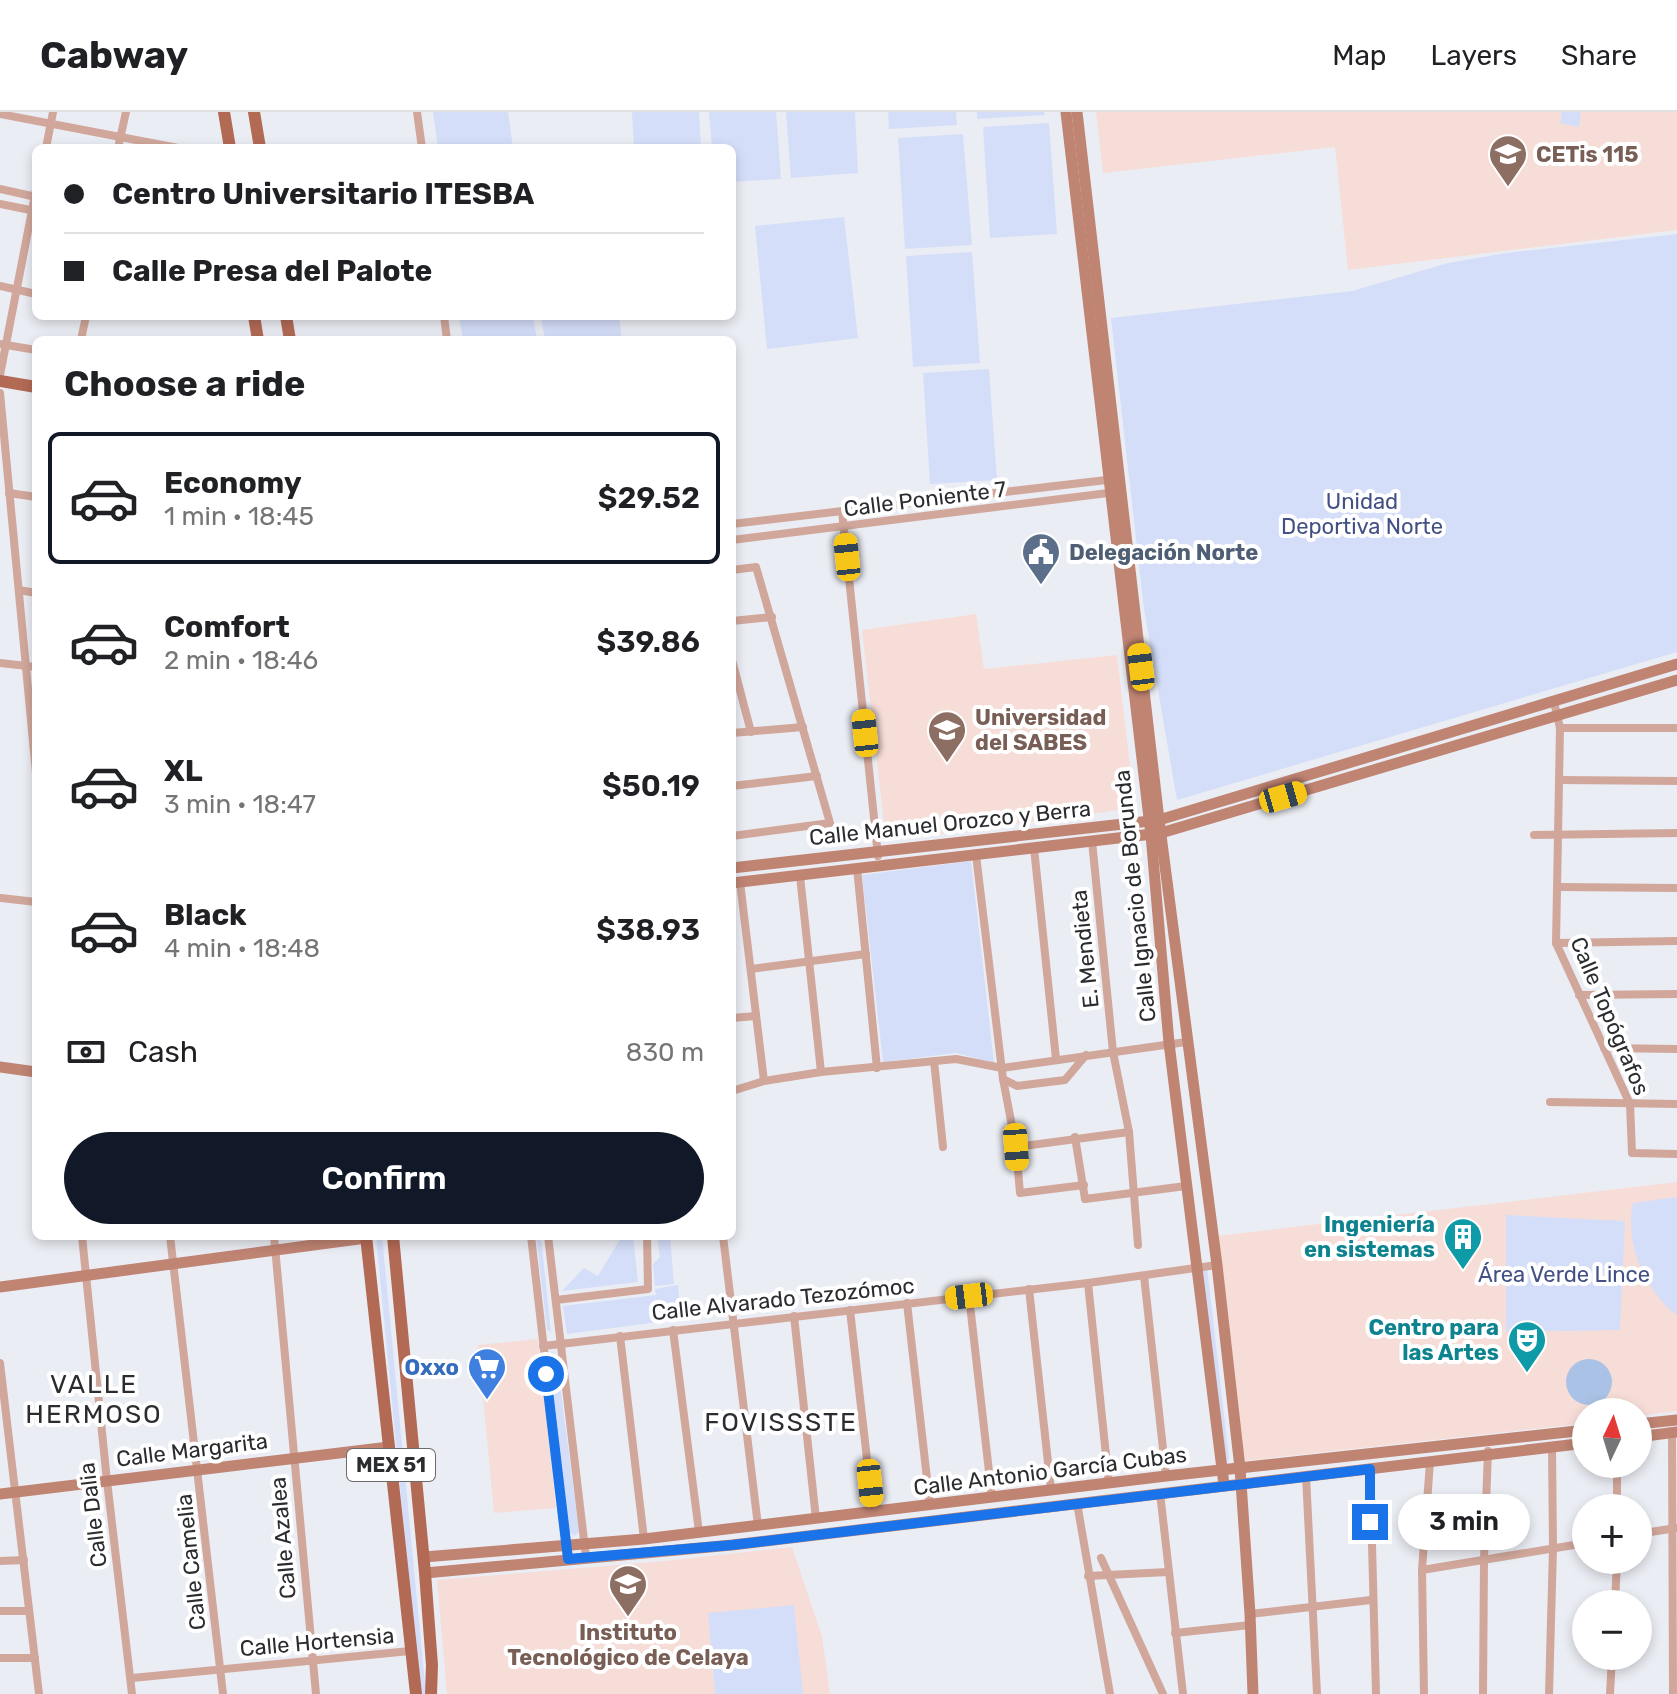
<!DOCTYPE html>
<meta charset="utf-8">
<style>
:root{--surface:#fff;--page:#f6f6f6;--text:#202124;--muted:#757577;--line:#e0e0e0;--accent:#111827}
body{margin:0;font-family:Rubik,sans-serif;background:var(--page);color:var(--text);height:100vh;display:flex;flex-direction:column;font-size:30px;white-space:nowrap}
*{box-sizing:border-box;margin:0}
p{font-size:26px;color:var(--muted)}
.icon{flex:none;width:44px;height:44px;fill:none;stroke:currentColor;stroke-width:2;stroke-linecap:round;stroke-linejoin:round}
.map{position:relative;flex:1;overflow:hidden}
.panel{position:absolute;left:32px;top:224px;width:704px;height:904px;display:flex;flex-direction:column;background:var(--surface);border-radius:12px;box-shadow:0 4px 12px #0003}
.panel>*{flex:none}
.top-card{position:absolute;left:32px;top:32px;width:704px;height:176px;border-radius:12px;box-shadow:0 4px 12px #0003;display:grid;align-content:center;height:176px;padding:0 32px;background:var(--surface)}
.needle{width:52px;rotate:4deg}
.controls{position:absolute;left:1572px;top:1286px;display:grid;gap:16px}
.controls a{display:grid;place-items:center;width:80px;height:80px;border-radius:50%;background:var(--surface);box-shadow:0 4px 12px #0003;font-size:40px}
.end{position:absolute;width:36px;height:36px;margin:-18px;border:10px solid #1a73e8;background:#fff;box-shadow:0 0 0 4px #fff}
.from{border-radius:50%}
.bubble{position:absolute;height:56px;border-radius:28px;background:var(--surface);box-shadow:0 4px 12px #0003;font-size:26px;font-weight:600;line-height:56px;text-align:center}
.car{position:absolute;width:24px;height:48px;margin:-24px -12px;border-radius:10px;box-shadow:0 0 6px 2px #0007;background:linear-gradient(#f5c518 24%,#345 0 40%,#f5c518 0 76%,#345 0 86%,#f5c518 0)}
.top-card b{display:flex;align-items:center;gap:28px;height:76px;font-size:30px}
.top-card b+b{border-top:2px solid var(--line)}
.top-card i{width:20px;height:20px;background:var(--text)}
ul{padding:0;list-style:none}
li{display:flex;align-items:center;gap:24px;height:132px;margin:0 16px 12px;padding:0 16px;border:4px solid transparent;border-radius:12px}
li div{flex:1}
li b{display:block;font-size:30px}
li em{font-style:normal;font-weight:600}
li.on{border-color:var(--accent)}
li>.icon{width:72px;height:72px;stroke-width:1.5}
h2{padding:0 32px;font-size:36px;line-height:96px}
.pay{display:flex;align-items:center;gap:20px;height:88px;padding:0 32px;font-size:30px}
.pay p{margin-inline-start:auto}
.button{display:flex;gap:16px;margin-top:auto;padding:16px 32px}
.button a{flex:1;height:92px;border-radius:48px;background:var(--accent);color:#fff;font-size:32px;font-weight:600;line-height:92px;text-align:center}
header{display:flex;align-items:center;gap:48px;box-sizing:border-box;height:112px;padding:0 40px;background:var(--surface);border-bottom:2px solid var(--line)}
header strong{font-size:38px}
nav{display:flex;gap:44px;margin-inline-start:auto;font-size:28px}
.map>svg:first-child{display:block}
</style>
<header>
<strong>Cabway</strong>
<nav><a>Map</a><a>Layers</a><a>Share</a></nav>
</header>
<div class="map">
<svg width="1677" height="1582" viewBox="0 0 1677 1582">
<rect width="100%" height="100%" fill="#ebedf4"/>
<g fill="#f7ddd7">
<path d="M1096,0h581v118l-329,40 -13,-123 -232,26z"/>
<path d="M976,502l8,55 133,-14 18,153 -249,33 -24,-211z"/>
<path d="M1677,1070v229l-39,5v-4h-52v11l-342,38 -27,-225z"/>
<path d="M538,1227l18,169 -62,5 -16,-168z"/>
<path d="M792,1435l30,89 8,58h-383l-10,-114 228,-19z"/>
</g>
<g fill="#d5def9">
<path d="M433,0h75l5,36h-75z"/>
<path d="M632,0h67l2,36h-67z"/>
<path d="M709,0h67l5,67 -49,3v-34h-20z"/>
<path d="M786,0h69l3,61 -67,5z"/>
<path d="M888,0h68l1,13 -68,4z"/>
<path d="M977,0h67l1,3 -68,4z"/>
<path d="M1562,0h19l-2,15 -19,-4z"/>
<path d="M1049,11l8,111 -67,4 -7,-111z"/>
<path d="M963,22l9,111 -67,4 -7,-111z"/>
<path d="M844,105l14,121 -91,11 -12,-123z"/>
<path d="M1677,122v418l-500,148 -33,-191 -33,-291 241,-27 96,-28 58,-10z"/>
<path d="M972,140l8,111 -67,4 -7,-111z"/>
<path d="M459,204h74l4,24h-74z"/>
<path d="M541,204h78l3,24h-77z"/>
<path d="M989,257l8,111 -67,4 -7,-111z"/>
<path d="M971,749l23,202 -38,-10 -73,9 -21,-187z"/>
<path d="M1677,1085v119c-32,-26 -53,-72 -44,-113z"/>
<path d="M1506,1103l119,6 -5,109 -114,2z"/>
<path d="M376,1124h6l44,458h-6z"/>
<path d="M536,1124h5l10,97 -4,-4z"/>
<path d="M622,1124h11l5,46 -76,9 22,-23 14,8z"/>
<path d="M657,1124h13l4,48 -19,2 -2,-22 7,-7z"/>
<path d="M1207,1155l22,191 -2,6 -25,-194z"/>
<path d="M678,1173l3,34 -114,15 -4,-28 93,-11 -1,-6z"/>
<path d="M551,1239l5,3 23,177 -4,5 -7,-4 -1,-6 -18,-171z"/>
<path d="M794,1493l9,89h-88l-7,-81z"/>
</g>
<circle fill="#aac2e6" cx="1589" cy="1270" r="23"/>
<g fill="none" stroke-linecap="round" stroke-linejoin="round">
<g stroke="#d1a79b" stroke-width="8">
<path d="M417,0l5,36"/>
<path d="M0,2l178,34"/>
<path d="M46,36l7,-36"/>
<path d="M118,36l8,-36"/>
<path d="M0,77l36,8"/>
<path d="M0,92l35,7"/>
<path d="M0,174l36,8"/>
<path d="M444,204l3,24"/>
<path d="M81,228l5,-24"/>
<path d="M0,232l36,6"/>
<path d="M0,263l36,-185"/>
<path d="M0,281l36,380"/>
<path d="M9,381l27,4"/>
<path d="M842,399l36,345"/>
<path d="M732,412l383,-45"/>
<path d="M732,428l384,-48"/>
<path d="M732,458l24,-3 74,256 -98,13"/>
<path d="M19,478l17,3"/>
<path d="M732,509l40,-4"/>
<path d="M732,548l19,72"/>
<path d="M0,551l36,4"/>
<path d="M1554,590l6,26 -4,215 74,161 2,49 45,1"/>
<path d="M1560,616h117"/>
<path d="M732,621l71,-6"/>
<path d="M1559,668l118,1"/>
<path d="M732,674l85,-10"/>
<path d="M1534,723l143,-2"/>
<path d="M1092,729l21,211 16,80 9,113"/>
<path d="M1034,736l22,211"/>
<path d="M976,743l27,224 13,68 4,46 64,-8"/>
<path d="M857,756l20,200"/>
<path d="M800,764l21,196"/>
<path d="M740,770l24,199"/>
<path d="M1558,775l119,1"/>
<path d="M1,786l35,4"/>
<path d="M1556,831l121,-2"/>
<path d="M751,857l115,-15"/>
<path d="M1579,883l98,-1"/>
<path d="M732,906l24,-2"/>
<path d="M1604,936l73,1"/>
<path d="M934,949l9,86"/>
<path d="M1003,967l14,7 48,-6 21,-25"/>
<path d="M732,979l32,-10 57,-9 135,-13 46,9 184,-26"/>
<path d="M1550,990l127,2"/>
<path d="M1075,1025l10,62 101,-13"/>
<path d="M1016,1035l113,-15"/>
<path d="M82,1124l25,245 25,213"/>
<path d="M170,1124l53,458"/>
<path d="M274,1124l42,458"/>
<path d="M531,1124l37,323"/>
<path d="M548,1124l38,321"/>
<path d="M723,1124l35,290"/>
<path d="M1144,1164l22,200"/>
<path d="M1088,1171l21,201"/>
<path d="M1029,1177l22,201"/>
<path d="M969,1184l23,202"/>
<path d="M556,1188l92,-11 -1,-53"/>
<path d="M907,1191l23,202"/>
<path d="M850,1198l23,202"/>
<path d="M794,1204l22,203"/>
<path d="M673,1218l26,202"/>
<path d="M620,1224l24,203"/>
<path d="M543,1234l545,-63 129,-18"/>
<path d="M0,1251l39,331"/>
<path d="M1672,1319l1,263"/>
<path d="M1617,1352v44"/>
<path d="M1370,1357l6,225"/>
<path d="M1306,1364l11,218"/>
<path d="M1160,1381l23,201"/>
<path d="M1077,1391l33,191"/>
<path d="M1638,1422l38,-6"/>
<path d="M1101,1446l62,136"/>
<path d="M0,1449l24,-1"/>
<path d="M1422,1458l164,-27"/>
<path d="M1088,1464l80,-4"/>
<path d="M1615,1492l2,-44"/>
<path d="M0,1499h29"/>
<path d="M1250,1502l121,-14"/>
<path d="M1175,1521l75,-8"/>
<path d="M0,1546h35"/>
<path d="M132,1566l278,-27"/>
<path d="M1424,1582l-2,-124 8,-108"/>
<path d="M1483,1582l1,-135 4,-108"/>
<path d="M1549,1582l4,-146 -1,-101"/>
<path d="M1610,1582l2,-38"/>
</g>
<g stroke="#c08473" stroke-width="11">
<path d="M1066,0l85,723 18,208 55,442"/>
<path d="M1077,0l82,708 58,445 23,203 10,146 3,80"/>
<path d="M732,756l427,-48 518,-156"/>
<path d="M732,771l429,-50 516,-153"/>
<path d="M0,955l36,5"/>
<path d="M0,1175l366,-49"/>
<path d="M1638,1312l39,-4"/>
<path d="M1638,1325l39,-5"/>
<path d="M0,1382l389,-47"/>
<path d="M424,1445l220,-18 522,-63 420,-46"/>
<path d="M425,1461l307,-28 854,-102"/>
</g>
<g stroke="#b36a55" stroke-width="12">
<path d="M224,0l6,36"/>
<path d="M254,0l6,36"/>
<path d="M254,204l4,24"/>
<path d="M286,204l4,24"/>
<path d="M0,269l36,6"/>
<path d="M366,1124l50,458"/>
<path d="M393,1124l32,337 7,92 -1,29"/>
</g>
</g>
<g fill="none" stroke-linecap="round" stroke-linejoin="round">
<path stroke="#1a73e8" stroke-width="10" d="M546,1262l22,185 164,-14 638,-76v53"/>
</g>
<defs>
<symbol id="school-pin" viewBox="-11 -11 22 30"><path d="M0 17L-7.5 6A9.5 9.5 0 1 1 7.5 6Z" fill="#8d6e63" stroke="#fff"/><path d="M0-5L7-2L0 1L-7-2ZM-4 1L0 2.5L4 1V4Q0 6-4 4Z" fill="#fff"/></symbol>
<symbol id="civic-pin" viewBox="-11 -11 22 30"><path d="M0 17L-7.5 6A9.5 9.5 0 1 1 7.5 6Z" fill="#5c6f8a" stroke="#fff"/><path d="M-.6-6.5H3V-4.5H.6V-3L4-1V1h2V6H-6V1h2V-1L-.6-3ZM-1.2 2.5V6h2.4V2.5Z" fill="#fff"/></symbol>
<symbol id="university-pin" viewBox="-11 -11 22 30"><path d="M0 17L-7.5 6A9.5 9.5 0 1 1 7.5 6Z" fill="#8d6e63" stroke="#fff"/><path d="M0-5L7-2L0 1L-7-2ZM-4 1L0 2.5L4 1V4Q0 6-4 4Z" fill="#fff"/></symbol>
<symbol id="building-pin" viewBox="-11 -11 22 30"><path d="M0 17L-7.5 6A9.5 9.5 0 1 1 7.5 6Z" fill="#0f9aa8" stroke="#fff"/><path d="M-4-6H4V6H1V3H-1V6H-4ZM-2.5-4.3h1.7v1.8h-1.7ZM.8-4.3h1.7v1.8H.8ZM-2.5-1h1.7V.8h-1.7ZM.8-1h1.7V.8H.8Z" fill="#fff"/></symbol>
<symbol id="theatre-pin" viewBox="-11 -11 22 30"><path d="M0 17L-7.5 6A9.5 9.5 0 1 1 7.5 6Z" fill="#0f9aa8" stroke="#fff"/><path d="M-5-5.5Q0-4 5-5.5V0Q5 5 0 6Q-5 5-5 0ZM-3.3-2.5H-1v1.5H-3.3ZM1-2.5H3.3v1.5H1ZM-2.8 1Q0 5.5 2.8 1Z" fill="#fff"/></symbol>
<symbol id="supermarket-pin" viewBox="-11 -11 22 30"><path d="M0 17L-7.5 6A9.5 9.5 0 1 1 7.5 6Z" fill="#3f7fe0" stroke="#fff"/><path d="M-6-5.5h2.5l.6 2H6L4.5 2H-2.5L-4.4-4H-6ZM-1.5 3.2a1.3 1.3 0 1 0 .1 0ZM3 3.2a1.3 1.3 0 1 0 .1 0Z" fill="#fff"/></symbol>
</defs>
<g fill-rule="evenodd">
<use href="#school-pin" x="1486" y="20" width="44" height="60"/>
<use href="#civic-pin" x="1019" y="418" width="44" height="60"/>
<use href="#university-pin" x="925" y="596" width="44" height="60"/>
<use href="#building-pin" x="1441" y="1103" width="44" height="60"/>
<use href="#theatre-pin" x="1505" y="1206" width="44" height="60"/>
<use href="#supermarket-pin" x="465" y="1233" width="44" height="60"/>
<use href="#university-pin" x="606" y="1450" width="44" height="60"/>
</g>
<g text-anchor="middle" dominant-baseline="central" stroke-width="8" stroke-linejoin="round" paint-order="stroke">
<rect fill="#fff" stroke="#6b6b6d" stroke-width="2" x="347" y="1337" width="88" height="32" rx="6"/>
<g font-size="20" font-weight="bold" fill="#2b2c2f">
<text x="391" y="1353">MEX 51</text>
</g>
<g font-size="22" font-weight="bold" fill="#785e54" stroke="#fff" text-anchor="start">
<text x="1536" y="42">CETis 115</text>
<text x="975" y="605">Universidad<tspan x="975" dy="25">del SABES</tspan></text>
<text x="628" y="1520" text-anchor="middle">Instituto<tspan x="628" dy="25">Tecnológico de Celaya</tspan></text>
</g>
<g font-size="22" fill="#2b2c2f" stroke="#fff">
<text transform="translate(925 387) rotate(-7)">Calle Poniente 7</text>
<text transform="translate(950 711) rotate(-6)">Calle Manuel Orozco y Berra</text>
<text transform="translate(1135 784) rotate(-96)">Calle Ignacio de Borunda</text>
<text transform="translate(1085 837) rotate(-96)">E. Mendieta</text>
<text transform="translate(1610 904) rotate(67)">Calle Topógrafos</text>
<text transform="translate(783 1187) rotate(-6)">Calle Alvarado Tezozómoc</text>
<text transform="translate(192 1338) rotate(-7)">Calle Margarita</text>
<text transform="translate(1050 1359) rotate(-7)">Calle Antonio García Cubas</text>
<text transform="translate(93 1403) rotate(-97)">Calle Dalia</text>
<text transform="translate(283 1426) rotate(-95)">Calle Azalea</text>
<text transform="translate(191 1450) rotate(-96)">Calle Camelia</text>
<text transform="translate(317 1530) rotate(-5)">Calle Hortensia</text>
</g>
<g font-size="22" fill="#425084" stroke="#fff">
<text x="1362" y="389">Unidad<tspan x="1362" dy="25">Deportiva Norte</tspan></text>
<text x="1564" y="1162">Área Verde Lince</text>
</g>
<g font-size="22" font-weight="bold" fill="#4e5e75" stroke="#fff" text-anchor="start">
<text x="1069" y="440">Delegación Norte</text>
</g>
<g font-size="22" font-weight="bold" fill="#0d838f" stroke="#fff" text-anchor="end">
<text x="1435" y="1112">Ingeniería<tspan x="1435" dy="25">en sistemas</tspan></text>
<text x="1499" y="1215">Centro para<tspan x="1499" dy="25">las Artes</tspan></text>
</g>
<g font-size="22" font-weight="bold" fill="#366cbe" stroke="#fff" text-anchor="end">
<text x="459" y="1255">Oxxo</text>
</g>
<g font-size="26" letter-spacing="2" fill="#2b2c2f" stroke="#fff">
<text x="94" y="1272">VALLE<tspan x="94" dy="30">HERMOSO</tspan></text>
<text x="781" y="1310">FOVISSSTE</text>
</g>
</g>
</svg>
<div class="controls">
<a><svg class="needle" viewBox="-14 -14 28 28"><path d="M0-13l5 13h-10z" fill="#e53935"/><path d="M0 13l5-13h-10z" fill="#757577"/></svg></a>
<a>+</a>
<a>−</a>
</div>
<i class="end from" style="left:546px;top:1262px"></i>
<i class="end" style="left:1370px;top:1410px"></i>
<div class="bubble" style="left:1398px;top:1382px;width:132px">3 min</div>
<i class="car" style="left:847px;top:445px;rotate:354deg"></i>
<i class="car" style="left:1141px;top:555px;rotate:353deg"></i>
<i class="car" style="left:865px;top:621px;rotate:354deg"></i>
<i class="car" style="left:1283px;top:685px;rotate:74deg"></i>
<i class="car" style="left:1016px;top:1035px;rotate:176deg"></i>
<i class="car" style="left:969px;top:1184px;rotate:263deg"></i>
<i class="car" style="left:870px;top:1371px;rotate:174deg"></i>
<div class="top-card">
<b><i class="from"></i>Centro Universitario ITESBA</b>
<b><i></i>Calle Presa del Palote</b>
</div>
<section class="panel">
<h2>Choose a ride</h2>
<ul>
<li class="on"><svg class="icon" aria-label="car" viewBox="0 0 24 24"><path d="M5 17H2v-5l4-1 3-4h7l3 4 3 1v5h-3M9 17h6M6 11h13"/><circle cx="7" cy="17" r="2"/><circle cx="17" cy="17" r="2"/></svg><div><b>Economy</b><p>1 min · 18:45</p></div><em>$29.52</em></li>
<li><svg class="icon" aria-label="car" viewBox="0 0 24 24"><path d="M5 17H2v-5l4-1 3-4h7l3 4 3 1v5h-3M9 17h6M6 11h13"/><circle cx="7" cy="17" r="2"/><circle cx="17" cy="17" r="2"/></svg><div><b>Comfort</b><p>2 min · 18:46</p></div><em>$39.86</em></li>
<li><svg class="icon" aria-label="car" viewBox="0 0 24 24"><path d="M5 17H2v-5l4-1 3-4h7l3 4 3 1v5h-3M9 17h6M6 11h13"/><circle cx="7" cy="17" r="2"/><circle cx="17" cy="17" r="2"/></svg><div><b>XL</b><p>3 min · 18:47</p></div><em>$50.19</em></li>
<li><svg class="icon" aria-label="car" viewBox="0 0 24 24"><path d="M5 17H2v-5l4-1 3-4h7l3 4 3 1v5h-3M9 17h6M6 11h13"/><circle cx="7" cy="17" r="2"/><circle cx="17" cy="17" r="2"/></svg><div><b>Black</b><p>4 min · 18:48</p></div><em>$38.93</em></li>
</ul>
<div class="pay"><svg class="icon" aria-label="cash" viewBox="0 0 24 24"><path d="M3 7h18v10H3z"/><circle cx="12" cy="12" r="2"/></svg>Cash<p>830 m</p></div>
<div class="button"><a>Confirm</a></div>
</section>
</div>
